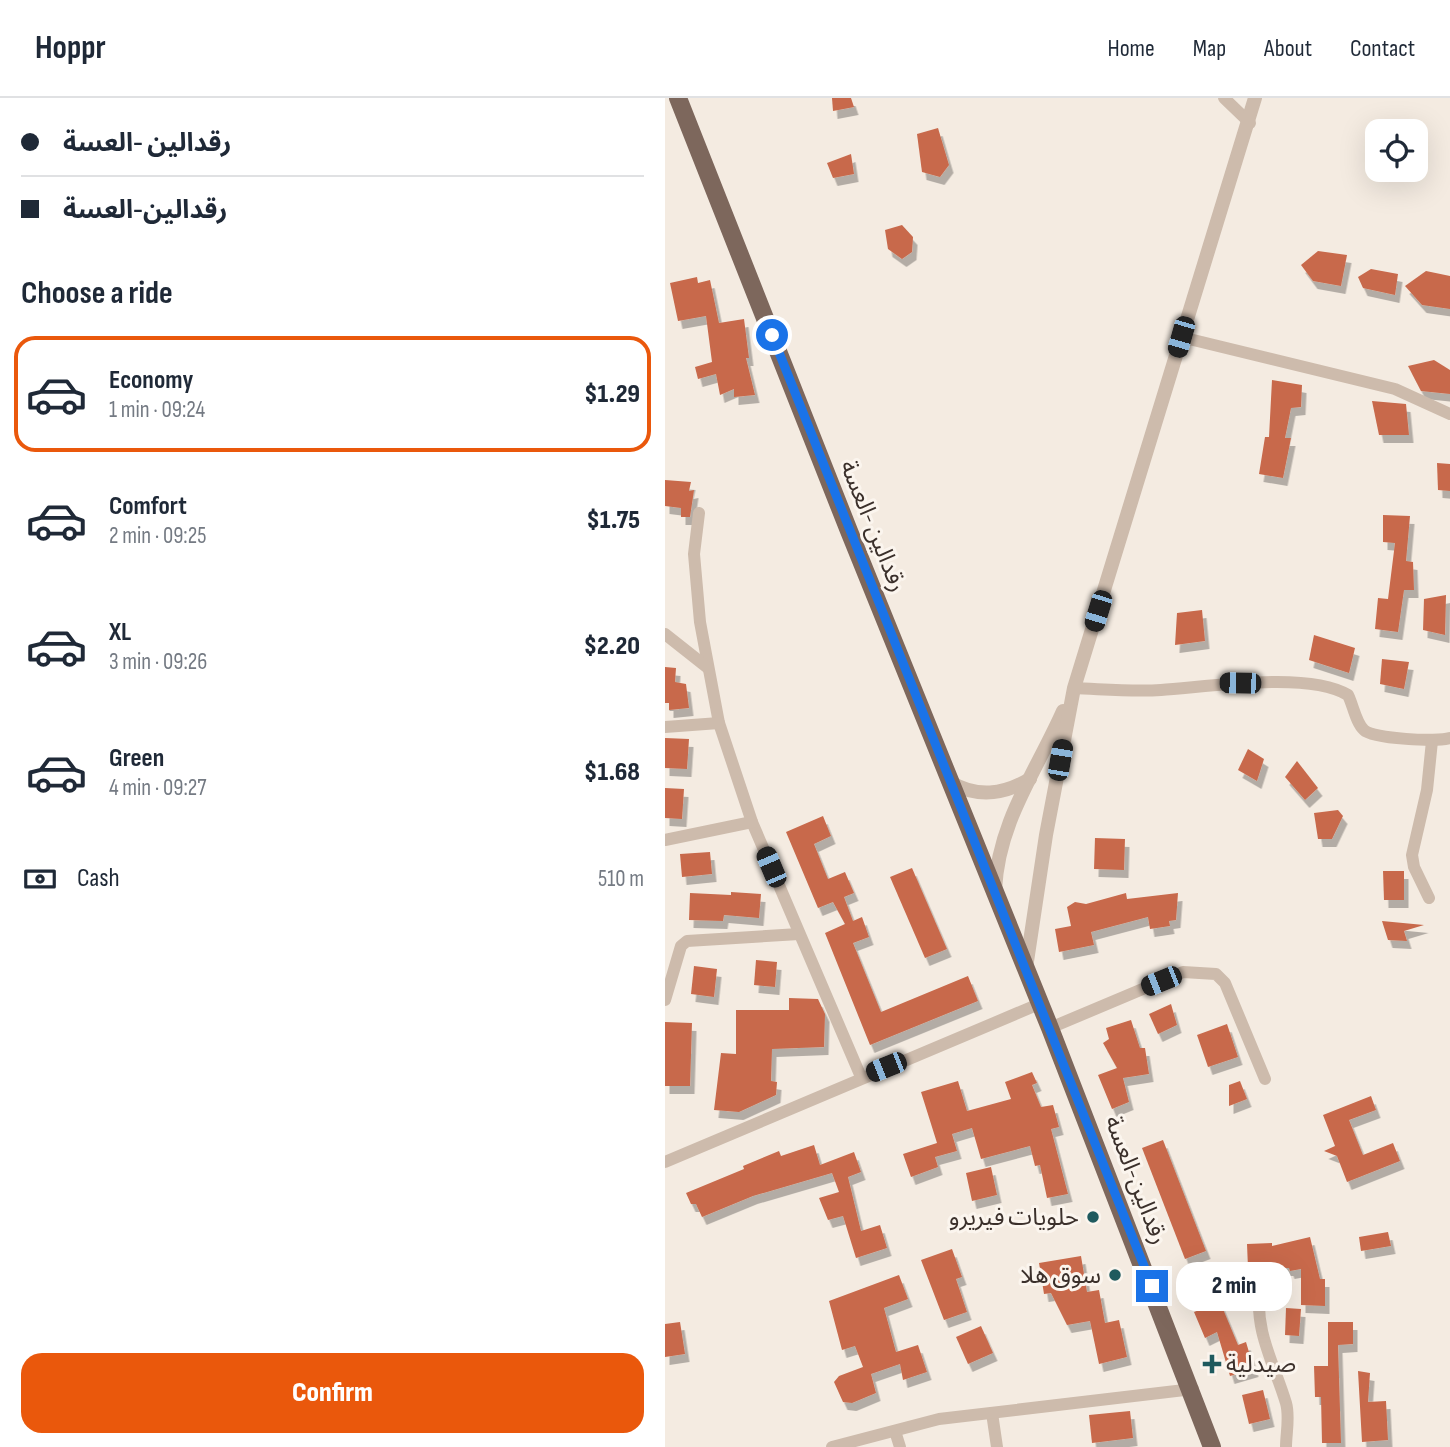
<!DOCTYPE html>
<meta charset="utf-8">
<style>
:root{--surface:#fff;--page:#f2f2f3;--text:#1f2937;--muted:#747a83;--line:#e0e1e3;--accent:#ea580c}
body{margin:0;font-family:"Sofia Sans Condensed","Noto Sans Arabic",sans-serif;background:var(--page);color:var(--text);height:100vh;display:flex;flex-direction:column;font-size:26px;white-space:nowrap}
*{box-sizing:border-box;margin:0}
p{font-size:23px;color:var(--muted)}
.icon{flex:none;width:38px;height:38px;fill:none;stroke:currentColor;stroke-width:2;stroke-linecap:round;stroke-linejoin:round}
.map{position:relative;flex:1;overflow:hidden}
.sheet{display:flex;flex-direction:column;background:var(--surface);width:665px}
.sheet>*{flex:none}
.top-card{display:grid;align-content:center;height:154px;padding:0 21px;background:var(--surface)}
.buttons{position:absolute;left:700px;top:21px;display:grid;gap:14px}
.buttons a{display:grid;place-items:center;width:63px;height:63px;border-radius:14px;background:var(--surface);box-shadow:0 7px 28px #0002;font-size:35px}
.end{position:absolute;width:32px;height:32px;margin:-16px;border:9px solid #1a73e8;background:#fff;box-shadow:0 0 0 4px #fff}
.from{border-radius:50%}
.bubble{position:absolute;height:49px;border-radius:21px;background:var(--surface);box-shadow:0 7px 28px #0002;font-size:23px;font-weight:800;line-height:49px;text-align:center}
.car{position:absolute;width:21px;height:42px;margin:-21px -10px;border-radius:9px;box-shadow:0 0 5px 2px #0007;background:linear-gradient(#222 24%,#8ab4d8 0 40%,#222 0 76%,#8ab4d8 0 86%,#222 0)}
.top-card b{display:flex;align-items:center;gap:24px;height:66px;font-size:26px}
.top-card b+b{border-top:2px solid var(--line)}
.top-card i{width:18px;height:18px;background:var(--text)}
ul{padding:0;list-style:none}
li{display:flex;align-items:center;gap:21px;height:116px;margin:0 14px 10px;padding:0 7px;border:4px solid transparent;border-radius:21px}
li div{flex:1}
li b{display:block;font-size:26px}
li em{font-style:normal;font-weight:800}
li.current{border-color:var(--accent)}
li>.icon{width:63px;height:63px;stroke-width:1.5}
h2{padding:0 21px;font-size:32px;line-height:84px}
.pay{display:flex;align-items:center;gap:18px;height:77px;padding:0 21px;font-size:26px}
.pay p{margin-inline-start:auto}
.button{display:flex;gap:14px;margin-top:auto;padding:14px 21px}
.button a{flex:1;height:80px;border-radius:21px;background:var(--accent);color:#fff;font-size:28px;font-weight:800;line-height:80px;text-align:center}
header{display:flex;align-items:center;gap:42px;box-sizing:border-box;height:98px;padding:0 35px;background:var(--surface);border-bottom:2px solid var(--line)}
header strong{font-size:33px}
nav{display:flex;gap:38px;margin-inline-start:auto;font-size:24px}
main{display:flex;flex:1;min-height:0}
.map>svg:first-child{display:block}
</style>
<header>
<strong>Hoppr</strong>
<nav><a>Home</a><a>Map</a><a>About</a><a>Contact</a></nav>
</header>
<main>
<section class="sheet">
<div class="top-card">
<b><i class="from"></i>رقدالين -العسة</b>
<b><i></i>رقدالين-العسة</b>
</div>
<h2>Choose a ride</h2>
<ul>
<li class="current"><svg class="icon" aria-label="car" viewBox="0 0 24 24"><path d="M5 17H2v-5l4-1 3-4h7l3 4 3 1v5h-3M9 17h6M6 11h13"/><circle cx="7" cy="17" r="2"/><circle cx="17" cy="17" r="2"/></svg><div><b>Economy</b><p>1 min · 09:24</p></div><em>$1.29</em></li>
<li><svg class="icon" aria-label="car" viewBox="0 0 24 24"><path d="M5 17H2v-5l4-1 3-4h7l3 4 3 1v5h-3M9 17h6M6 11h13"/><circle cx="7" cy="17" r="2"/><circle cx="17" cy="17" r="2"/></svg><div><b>Comfort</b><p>2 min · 09:25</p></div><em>$1.75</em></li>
<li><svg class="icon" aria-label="car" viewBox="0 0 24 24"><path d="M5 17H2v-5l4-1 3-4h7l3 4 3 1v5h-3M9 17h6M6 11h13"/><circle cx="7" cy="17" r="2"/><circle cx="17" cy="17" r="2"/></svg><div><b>XL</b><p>3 min · 09:26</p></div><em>$2.20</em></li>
<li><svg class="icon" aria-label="car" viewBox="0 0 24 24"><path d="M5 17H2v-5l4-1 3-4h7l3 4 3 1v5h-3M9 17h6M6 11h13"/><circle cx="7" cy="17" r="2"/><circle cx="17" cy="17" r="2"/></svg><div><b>Green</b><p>4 min · 09:27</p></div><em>$1.68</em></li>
</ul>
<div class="pay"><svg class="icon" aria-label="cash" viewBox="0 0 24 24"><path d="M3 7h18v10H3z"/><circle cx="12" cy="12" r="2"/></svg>Cash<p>510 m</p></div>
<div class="button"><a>Confirm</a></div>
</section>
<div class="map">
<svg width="785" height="1349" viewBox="0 0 785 1349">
<defs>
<filter id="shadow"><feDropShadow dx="4.5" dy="8" stdDeviation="0" flood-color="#0004"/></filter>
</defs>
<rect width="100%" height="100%" fill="#f4ebe1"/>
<g fill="#c8694b" filter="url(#shadow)">
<path d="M167,0h19l3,9 -21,4z"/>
<path d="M273,30l11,37 -9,12 -18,-5 -5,-38z"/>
<path d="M186,56l3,20 -21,4 -6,-15z"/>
<path d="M237,127l11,12 -1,15 -10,7 -14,-10 -3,-19z"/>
<path d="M653,153l29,4 -6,31 -28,-5 -12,-16z"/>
<path d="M706,171l27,5 -3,21 -32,-7 -5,-11z"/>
<path d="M761,173l24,5v33l-28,-4 -17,-19z"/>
<path d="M32,179l1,6 12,-3 9,43 25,-4 5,39h-3l9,37 -21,2v-8l-14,6 -4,-21 -18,5 -3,-12 17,-5 -6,-46 -28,5 -8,-38z"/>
<path d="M769,262l16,10v24l-29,-3 -13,-25z"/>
<path d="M607,282l30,5 -1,22 -10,1 -6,30h6l-8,40 -24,-4 6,-37h4z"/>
<path d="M707,303l34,3 3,31h-30z"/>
<path d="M772,365l13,1v27l-12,-1z"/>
<path d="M0,382l26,2 -2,9 5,-1 -4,27h-9v-9l-16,-2z"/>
<path d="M718,417l27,1 -4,45 7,1 1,28h-10l-6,42 -23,-3 3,-31 10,1 7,-56 -12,-1z"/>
<path d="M781,497l-1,40 -22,-5 1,-31z"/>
<path d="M537,512l3,31 -30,4 2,-32z"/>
<path d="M649,537l41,13 -6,25 -40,-13z"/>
<path d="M717,561l27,3 -5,27 -24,-5z"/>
<path d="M0,569l11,1 -1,14 11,2 3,24 -20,2v-7h-4z"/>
<path d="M0,640l24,1 -2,30 -22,-1z"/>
<path d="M583,651l16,10 -7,22 -19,-11z"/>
<path d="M632,663l21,27 -13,12 -20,-23z"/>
<path d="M0,690l19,1 -2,30 -17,-1z"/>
<path d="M673,712l5,6 -11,23h-14l-4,-26z"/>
<path d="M158,718l8,20 -17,8 14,35 17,-7 9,21 -10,4 9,24 9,-4 7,20 -16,6 28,69 87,-36 10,25 -108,44 -45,-112 20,-9 -12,-22 -15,6 -32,-76z"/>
<path d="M430,740l30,1 -1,31 -30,-1z"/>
<path d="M45,754l2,22 -30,3 -2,-23z"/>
<path d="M247,770l35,81 -22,9 -35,-81z"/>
<path d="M718,773h21v29h-20z"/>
<path d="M66,794l30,2 -2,24 -35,-3 -1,6 -34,-1 1,-27 41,2z"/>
<path d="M461,795l1,6 51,-6 -2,27 -7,1 1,5 -20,3 -2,-12 -57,15 3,13 -35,7 -4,-23 16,-3 -4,-19 8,-5 11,2z"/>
<path d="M717,823l42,4 -20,6 3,10 -19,-1z"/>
<path d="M91,862l21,2 -2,25 -21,-2z"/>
<path d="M29,868l23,3 -3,28 -23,-3z"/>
<path d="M124,900l29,1 7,15 -1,33 -52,2 -1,32 6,1 -1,13 -37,17 -25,-2 7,-57 15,1v-44h53z"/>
<path d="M506,906l6,21 -19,9 -9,-20z"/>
<path d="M466,922l9,28h5l4,26 -26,4 6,24 -17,7 -14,-34 19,-7 -14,-25 6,-4 -3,-11z"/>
<path d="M0,924l27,1 -2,63h-25z"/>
<path d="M562,926l11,33 -30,10 -11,-32z"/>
<path d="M367,974l5,11 -5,2 9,22 12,-2 6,22 -8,2 17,65 -21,4 -7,-33 -5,1 -5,-20 -49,13 -9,-31 -20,6 5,17 -22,6 3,10 -27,10 -8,-23 34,-11 -16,-51 37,-11 9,30 44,-12 -6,-17z"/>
<path d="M575,983l7,18 -18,7v-21z"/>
<path d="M706,998l5,14 -27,10 14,35 30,-12 7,18 -53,21 -10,-26 -13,-5 11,-5 -12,-31z"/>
<path d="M498,1042l43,111 -21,8 -43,-111z"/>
<path d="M149,1047l6,20 34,-13 7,20 -13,5 13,54 19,-6 7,23 -31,10 -13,-42 -15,4 -9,-22 20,-6 -7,-19 -79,23 -51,21 -6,-13h-5l-5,-11 58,-24 -1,-3 36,-15 2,5z"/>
<path d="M326,1069l6,28 -25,6 -6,-28z"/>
<path d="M723,1134l3,14 -30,5 -2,-14z"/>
<path d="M645,1139l10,42h5v27l-24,-1v-36l-11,2 -1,-3h-41l-1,-24 25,-1v3z"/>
<path d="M287,1151l10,28 -6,2 11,33 -23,8 -23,-60z"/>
<path d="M416,1158l6,36 12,-2 6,33 14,-3 8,37 -28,7 -9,-43 -23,4 -16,-32 -7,1 -5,-31z"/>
<path d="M234,1177l9,24 -24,9 12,44 22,-7 9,27 -24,8 -3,-16 -29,10 5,19 -24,10 -9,-1 -9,-20 5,-6 24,-9 -8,-21 -13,4 -13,-49z"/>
<path d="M555,1204l18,43 8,-3 8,27 -24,7 -13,-44 -12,6 -11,-26z"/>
<path d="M621,1210l15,1 -2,27 -14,-1z"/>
<path d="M15,1224l5,32 -20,3v-33z"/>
<path d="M663,1224h25v22l-15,1 3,98h-19l-1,-46h-6l-1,-31h14z"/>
<path d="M316,1228l12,27 -25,11 -12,-27z"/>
<path d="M693,1273l12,2 -2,29 18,-1 2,39 -26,2z"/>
<path d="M598,1292l7,29 -21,5 -7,-29z"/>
<path d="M465,1313l3,27 -41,5 -3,-28z"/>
</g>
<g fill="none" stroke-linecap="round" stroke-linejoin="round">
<g stroke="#cdbbac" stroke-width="12">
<path d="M559,0l26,25"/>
<path d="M516,239l214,52 55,25"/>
<path d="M34,415l-5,41 6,68 19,101 33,99 109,255"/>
<path d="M0,536l43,34"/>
<path d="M409,590c28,1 58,4 87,2 47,-3 147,-19 187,5 5,10 8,28 16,35 9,9 74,12 86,8"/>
<path d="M0,629l54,-4"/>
<path d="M0,742l87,-18"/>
<path d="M764,800l-15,-31 -2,-12 15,-65 5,-49"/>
<path d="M0,902l16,-54 6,-5 112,-7"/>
<path d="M385,930l133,-56 33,2 9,9 40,96"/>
<path d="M0,1064l374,-158"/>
<path d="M595,1190c-6,43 14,75 26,115 4,14 0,30 0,44"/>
<path d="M327,1315l5,34"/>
<path d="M230,1333l5,16"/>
<path d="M167,1349l107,-28 254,-30"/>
</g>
<g stroke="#cdbbac" stroke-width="14">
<path d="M285,684c27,16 53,13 80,-3"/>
<path d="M330,792c3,-68 41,-118 68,-179"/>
<path d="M361,870l20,-133 28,-147 181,-590"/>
</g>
<path stroke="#7d675c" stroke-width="18" d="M13,0l171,433 201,497 162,419"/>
</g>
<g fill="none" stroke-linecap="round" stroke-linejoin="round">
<path stroke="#1a73e8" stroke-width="9" d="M107,237l380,951"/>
</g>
<g fill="#1f5a5e" stroke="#fbf5ee" stroke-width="2.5">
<circle cx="428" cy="1119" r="7"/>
<circle cx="450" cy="1177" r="7"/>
<path d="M543.5 1255.5h7v7h7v7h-7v7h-7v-7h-7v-7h7z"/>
</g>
<g text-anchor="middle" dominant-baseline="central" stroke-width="6" stroke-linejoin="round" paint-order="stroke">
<g font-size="24" fill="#3b302b" stroke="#fbf5ee">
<text transform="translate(208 428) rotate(68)">رقدالين -العسة</text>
<text transform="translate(471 1082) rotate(69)">رقدالين-العسة</text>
</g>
<g font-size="24" fill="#3b302b" stroke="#fbf5ee" text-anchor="end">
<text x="414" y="1119">حلويات فيريرو</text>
<text x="436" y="1177">سوق هلا</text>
<text x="561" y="1266" text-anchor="start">صيدلية</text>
</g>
</g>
</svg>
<div class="buttons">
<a><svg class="icon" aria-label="locate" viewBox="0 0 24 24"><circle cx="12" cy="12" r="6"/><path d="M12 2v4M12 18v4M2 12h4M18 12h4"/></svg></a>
</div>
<i class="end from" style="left:107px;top:237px"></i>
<i class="end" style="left:487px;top:1188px"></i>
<div class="bubble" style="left:511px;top:1164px;width:116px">2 min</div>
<i class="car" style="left:516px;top:239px;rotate:196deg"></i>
<i class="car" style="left:433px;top:513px;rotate:197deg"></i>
<i class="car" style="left:575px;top:585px;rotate:271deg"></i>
<i class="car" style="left:395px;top:662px;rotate:10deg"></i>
<i class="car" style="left:106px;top:769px;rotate:337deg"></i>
<i class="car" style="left:496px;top:883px;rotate:248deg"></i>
<i class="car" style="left:221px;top:969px;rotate:248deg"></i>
</div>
</main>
